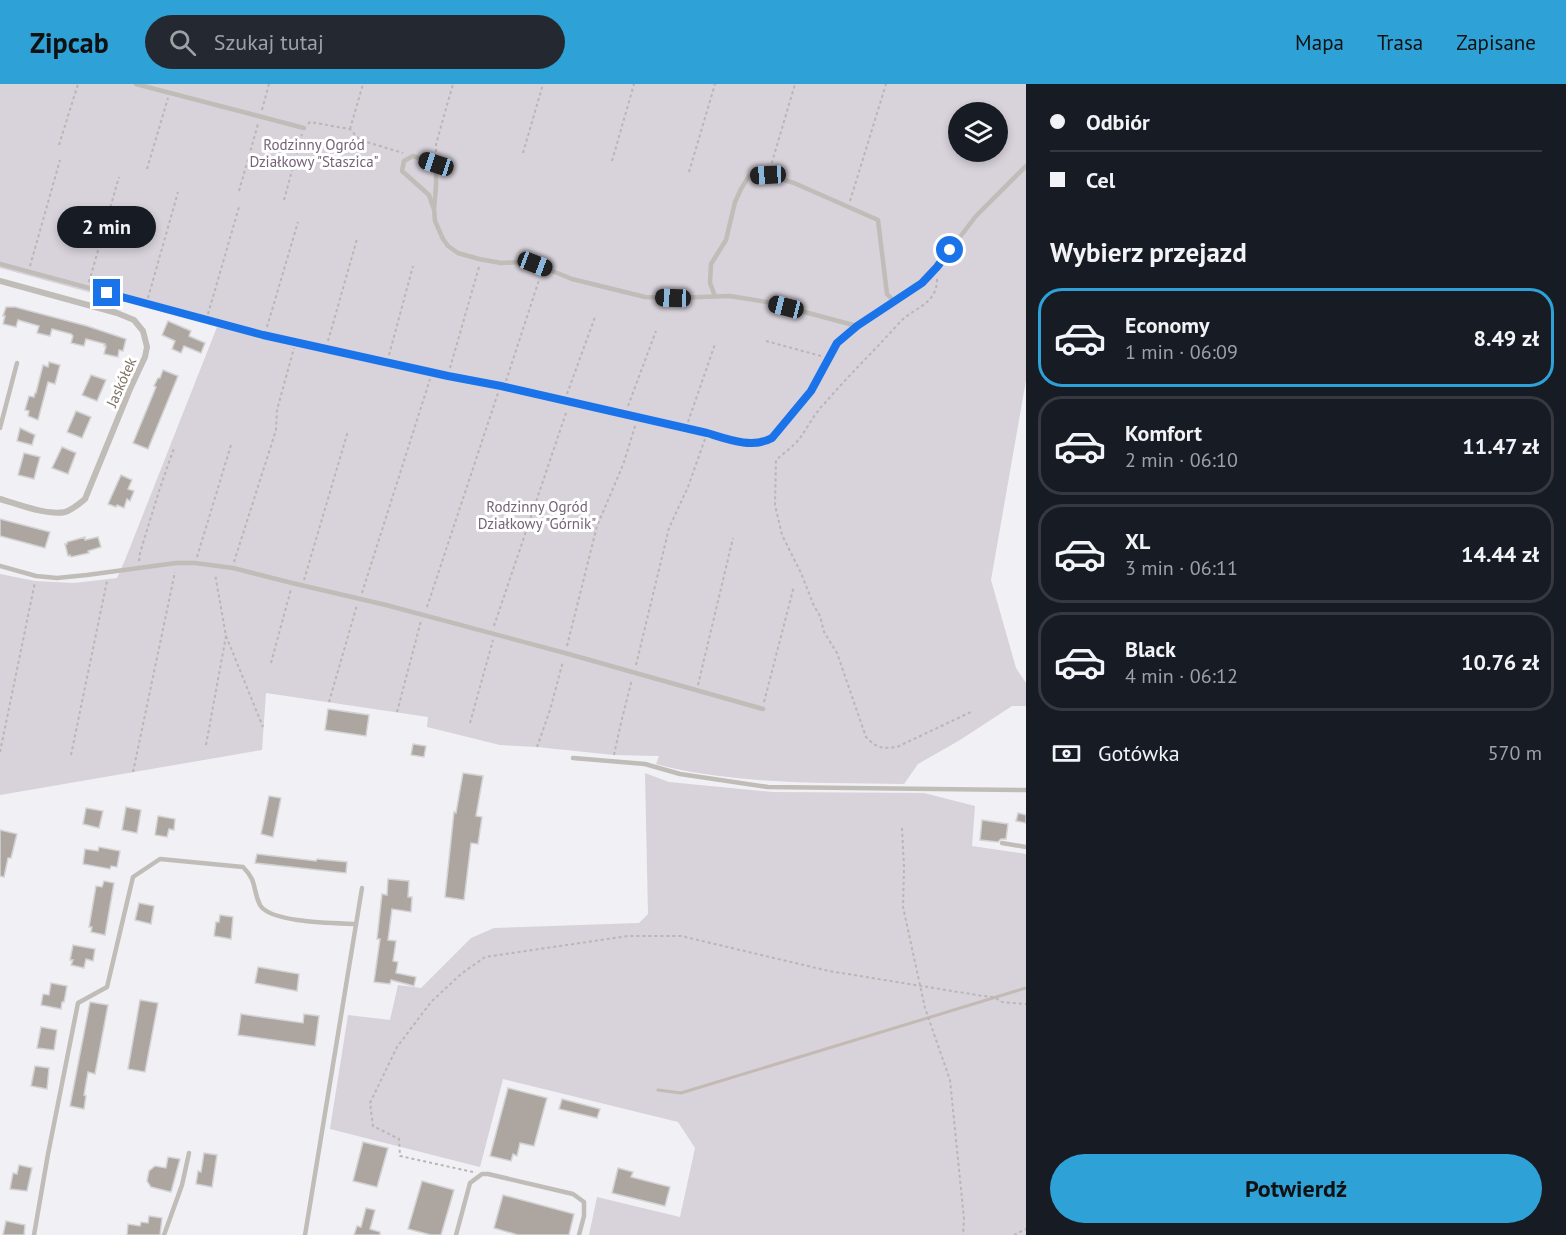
<!DOCTYPE html>
<html lang="pl">
<meta charset="utf-8">
<style>
:root{--surface:#171b24;--page:#242831;--text:#f1f3f6;--muted:#9ea1a6;--line:#363941;--accent:#2ea1d6}
body{margin:0;font-family:"PT Sans",sans-serif;background:var(--page);color:var(--text);height:100vh;display:flex;flex-direction:column;font-size:22px;white-space:nowrap}
*{box-sizing:border-box;margin:0}
p{font-size:20px;color:var(--muted)}
.icon{flex:none;width:33px;height:33px;fill:none;stroke:currentColor;stroke-width:2;stroke-linecap:round;stroke-linejoin:round}
.map{position:relative;flex:1;overflow:hidden}
.panel{display:flex;flex-direction:column;background:var(--surface);width:540px}
.panel>*{flex:none}
.hud{display:grid;align-content:center;height:132px;padding:0 24px;background:var(--surface)}
.controls{position:absolute;left:948px;top:18px;display:grid;gap:12px}
.controls a{display:grid;place-items:center;width:60px;height:60px;border-radius:50%;background:var(--surface);box-shadow:0 3px 9px #0003;font-size:30px}
.end{position:absolute;width:27px;height:27px;margin:-14px;border:8px solid #1a73e8;background:#fff;box-shadow:0 0 0 3px #fff}
.from{border-radius:50%}
.bubble{position:absolute;height:42px;border-radius:21px;background:var(--surface);box-shadow:0 3px 9px #0003;font-size:20px;font-weight:700;line-height:42px;text-align:center}
.car{position:absolute;width:18px;height:36px;margin:-18px -9px;border-radius:8px;box-shadow:0 0 4px 2px #0007;background:linear-gradient(#222 24%,#8ab4d8 0 40%,#222 0 76%,#8ab4d8 0 86%,#222 0)}
.hud b{display:flex;align-items:center;gap:21px;height:57px;font-size:22px}
.hud b+b{border-top:2px solid var(--line)}
.hud i{width:15px;height:15px;background:var(--text)}
ul{padding:0;list-style:none}
li{display:flex;align-items:center;gap:18px;height:99px;margin:0 12px 9px;padding:0 12px;border:3px solid var(--line);border-radius:24px}
li div{flex:1}
li b{display:block;font-size:22px}
li em{font-style:normal;font-weight:700}
li.on{border-color:var(--accent)}
li>.icon{width:54px;height:54px;stroke-width:1.5}
h2{padding:0 24px;font-size:27px;line-height:72px}
.pay{display:flex;align-items:center;gap:15px;height:66px;padding:0 24px;font-size:22px}
.pay p{margin-inline-start:auto}
.primary-button{display:flex;gap:12px;margin-top:auto;padding:12px 24px}
.primary-button a{flex:1;height:69px;border-radius:36px;background:var(--accent);color:#111;font-size:24px;font-weight:700;line-height:69px;text-align:center}
header{display:flex;align-items:center;gap:36px;box-sizing:border-box;height:84px;padding:0 30px;background:var(--accent);color:#111}
header strong{font-size:28px}
nav{display:flex;gap:33px;margin-inline-start:auto;font-size:21px}
.search{width:420px;height:54px;background:var(--page);display:flex;align-items:center;gap:15px;box-sizing:border-box;padding:0 21px;border-radius:33px;color:var(--muted);font-size:22px}
main{display:flex;flex:1;min-height:0}
.map>svg:first-child{display:block}
</style>
<header>
<strong>Zipcab</strong>
<div class="search"><svg class="icon" aria-label="search" viewBox="0 0 24 24"><circle cx="10" cy="10" r="6"/><path d="M15 15l6 6"/></svg>Szukaj tutaj</div>
<nav><a>Mapa</a><a>Trasa</a><a>Zapisane</a></nav>
</header>
<main>
<div class="map">
<svg width="1026" height="1151" viewBox="0 0 1026 1151">
<rect width="100%" height="100%" fill="#f1f0f4"/>
<g fill="#d8d2da" fill-rule="evenodd">
<path d="M0,0h1026v296l-35,200 25,88 10,15v23h-14l-52,34 -42,24 -14,20c-62,-1 -123,0 -185,-8 -21,-3 -42,-6 -63,-12l3,-8 -45,-1 -77,-8 -37,-2 -73,-18 1,-10 -162,-24 -4,57 -262,45v-221l35,7 39,2 43,-5 8,-18 92,-233 -217,-59zM958,28h40v40h-40z"/>
<path d="M645,689l24,9 104,10 151,1 51,13 -3,40 54,8v381h-437l8,-38 83,20 15,-69 -17,-26 -175,-43 -23,88 -150,-38 18,-114 42,5 8,-35 23,3 50,-50 23,-10 145,-5 9,-9z"/>
</g>
<g fill="none" stroke-linecap="round" stroke-linejoin="round">
<path stroke="#c4bab4" stroke-width="3" d="M658,1006l23,3 345,-105"/>
</g>
<g fill="#ada6a0" stroke="#d3d3d5" stroke-width="1.5">
<path d="M6,223h9l72,19 39,13 -3,12 -4,-1 -1,7 -14,-3 2,-8h-2l1,-2 -19,-5 -2,7 -13,-3 2,-7 -2,-2 -19,-5 -2,7 -13,-3 2,-7 -21,-6 -2,7 -13,-3 2,-8h-2z"/>
<path d="M168,237l23,10 -2,5 16,7 -4,10 -17,-7 -3,7 -9,-4 3,-8 -13,-6z"/>
<path d="M49,278l11,3 -5,19 -7,-2 -10,38 -10,-4 1,-5 -4,-1 4,-14 5,1 1,-4h1l7,-28 5,2z"/>
<path d="M163,286l15,6 -30,73 -15,-6 23,-56 -2,-1 4,-8h2z"/>
<path d="M91,291l15,5 -9,21 -15,-6z"/>
<path d="M76,327l15,6 -9,21 -15,-6z"/>
<path d="M20,344l15,7 -3,10 -15,-4z"/>
<path d="M62,363l14,6 -8,21 -16,-6z"/>
<path d="M24,369l16,4 -6,22 -16,-4z"/>
<path d="M121,391l11,5 -4,9 6,2 -4,10 -3,-2 -3,9 -7,-3 -1,2 -8,-3z"/>
<path d="M0,435l50,13 -5,16 -45,-12z"/>
<path d="M85,453v3l13,-3 3,10 -13,4 1,2 -18,4 -1,-2 -2,1 -3,-12h2v-2z"/>
<path d="M328,625l41,6 -3,21 -41,-6z"/>
<path d="M413,660l13,2 -2,11 -13,-2z"/>
<path d="M463,689l20,3 -7,40 6,1 -4,27 -7,-1 -7,57 -19,-3 9,-85 2,1z"/>
<path d="M269,712l12,2 -8,39 -12,-3z"/>
<path d="M126,723l15,3 -4,23 -15,-3z"/>
<path d="M86,724l17,3 -4,17 -16,-4z"/>
<path d="M1018,729l8,2v8l-10,-2z"/>
<path d="M158,732l17,3 -1,11 -5,-1 -2,8 -12,-2z"/>
<path d="M982,736l26,4 -2,15h-5l-3,3 -18,-2z"/>
<path d="M0,746l17,4 -6,24h-3l-4,19 -4,-1z"/>
<path d="M99,763l21,4 -3,16 -6,-1 -1,3 -27,-5 2,-15 13,2z"/>
<path d="M257,770l59,7 1,-2 30,3 -1,11 -91,-10z"/>
<path d="M388,795l21,2 -1,16h4l-1,15 -19,-3 -4,31 8,1 -3,20 5,1 -2,11 20,4 -2,9 -23,-6 -1,4 -16,-2 6,-43h-3l5,-45 5,1z"/>
<path d="M104,797l10,2 -9,52 -14,-3 1,-5h-3l7,-41 6,1z"/>
<path d="M139,819l15,3 -3,18 -16,-4z"/>
<path d="M220,831l13,2 -2,22 -17,-3 2,-14h3z"/>
<path d="M73,861l22,4 -2,12 -7,-2 -2,9 -13,-3 2,-5h-3z"/>
<path d="M258,883l41,7 -2,17 -42,-8z"/>
<path d="M51,899l16,3 -3,16h-2l-1,7 -20,-4 2,-11 6,1z"/>
<path d="M140,916l18,3 -13,69 -17,-3z"/>
<path d="M90,918l18,3 -13,69 -7,-2 -4,23 2,1 -2,13 -14,-3z"/>
<path d="M241,930l62,9 1,-9 15,2 -4,30 -77,-11z"/>
<path d="M41,943l16,3 -3,20 -17,-2z"/>
<path d="M35,982l14,2 -2,21 -16,-3z"/>
<path d="M508,1004l39,10 -13,48 -14,-3 -3,13 -4,-2 -2,7 -21,-5z"/>
<path d="M562,1015l38,10 -3,9 -38,-9z"/>
<path d="M363,1058l25,6 -11,39 -24,-6z"/>
<path d="M204,1069l13,2 -5,32 -16,-3 2,-13 3,1z"/>
<path d="M168,1073l12,2 -9,33 -20,-5 -4,-6 2,-10 6,-5 11,2z"/>
<path d="M19,1081l13,3 -5,23 -17,-2 3,-16 4,1z"/>
<path d="M618,1084l15,4 -2,5 39,10 -5,19 -53,-13z"/>
<path d="M422,1097l32,9 -13,45h-10l-23,-6z"/>
<path d="M503,1111l71,19 -5,21h-51l-24,-7z"/>
<path d="M366,1124l9,2 -5,19 10,3v3h-26l3,-9 4,1z"/>
<path d="M149,1132l13,2 -2,17h-33l1,-11 12,2 1,-4 7,1z"/>
<path d="M6,1137l19,4 -1,10h-21z"/>
</g>
<g fill="none" stroke-linecap="round" stroke-linejoin="round">
<g stroke="#b9b6b3" stroke-width="2" stroke-dasharray="3 3" stroke-linecap="butt">
<path d="M262,26l7,-26"/>
<path d="M308,40l2,-2 40,7 10,11 43,13"/>
<path d="M350,45l13,-45"/>
<path d="M59,61l19,-61"/>
<path d="M436,68v-8l17,-60"/>
<path d="M523,69l20,-69"/>
<path d="M612,77l22,-77"/>
<path d="M147,85l21,-71"/>
<path d="M770,85l25,-85"/>
<path d="M689,88l26,-88"/>
<path d="M239,107l19,-67"/>
<path d="M284,116l18,-66"/>
<path d="M850,117l36,-117"/>
<path d="M30,182l30,-106"/>
<path d="M937,195c0,26 -23,28 -37,43 -25,28 -52,54 -76,82 -10,10 -16,23 -24,34 -6,8 -16,15 -24,22l-1,45 7,30 19,38 13,33 6,10 4,16 13,21 29,84c11,11 15,12 31,10l76,-36"/>
<path d="M89,198l30,-105"/>
<path d="M148,214l30,-106"/>
<path d="M208,230l31,-107"/>
<path d="M267,243l31,-105"/>
<path d="M328,257l29,-102"/>
<path d="M766,257l55,15"/>
<path d="M389,271l24,-89"/>
<path d="M450,284l29,-101"/>
<path d="M506,297l33,-101"/>
<path d="M567,310l28,-77"/>
<path d="M628,322l28,-75"/>
<path d="M688,338l27,-78"/>
<path d="M197,473l34,-112"/>
<path d="M139,477l1,-8 19,-62 15,-43"/>
<path d="M234,478l42,-132 1,-20 17,-62"/>
<path d="M304,496l44,-149"/>
<path d="M362,509l68,-214"/>
<path d="M427,523l71,-214"/>
<path d="M494,542l73,-216"/>
<path d="M226,552l37,91"/>
<path d="M567,562l30,-120 26,-61 13,-42"/>
<path d="M271,579l20,-74"/>
<path d="M636,581l33,-137 19,-41 17,-48"/>
<path d="M698,601l35,-147"/>
<path d="M329,618l28,-97"/>
<path d="M764,618l30,-116"/>
<path d="M397,628l24,-91"/>
<path d="M470,639l23,-83"/>
<path d="M206,661l20,-109 -11,-62"/>
<path d="M537,663l13,-37 13,-49"/>
<path d="M0,668l35,-170"/>
<path d="M71,671l36,-174"/>
<path d="M614,671l6,-28 12,-48"/>
<path d="M133,688l42,-200"/>
<path d="M902,744l2,39 -1,40 22,101 25,72 14,139 -1,16"/>
<path d="M473,1088l-73,-16 -1,-17 -26,-13 -3,-23 27,-56 34,-45 30,-28 24,-17 143,-21h53l148,35 154,25 11,1 8,5 24,2"/>
<path d="M1014,1151l12,-6"/>
</g>
<g stroke="#c0bcb8" stroke-width="4.5">
<path d="M136,0l168,44"/>
<path d="M436,74v28l-2,23 1,12 8,18 5,7 10,7 21,6 22,4 20,-1 14,2 37,15 73,18 28,1 57,-2 37,6 90,24"/>
<path d="M433,123l-4,-12 -27,-24 2,-10 9,-5 23,8"/>
<path d="M0,180l263,71 169,38 69,13 206,47c20,6 45,16 65,4l39,-46 26,-48 20,-17 65,-43 15,-16 39,-51 50,-50"/>
<path d="M715,212l-5,-13 1,-19 15,-24 9,-38 6,-13 8,-13 19,-1 26,8 84,37 9,74 7,7"/>
<path d="M0,344l17,-65"/>
<path d="M0,482l36,10 21,2 30,-3 89,-12h19l38,5 59,15 94,22 179,48 198,56"/>
<path d="M573,674l72,6 35,10 88,13 258,3"/>
<path d="M1002,759l24,4"/>
<path d="M34,1151l14,-81 30,-151 29,-16 26,-110 27,-18 83,8c15,15 9,22 17,38 10,18 76,18 96,19"/>
<path d="M164,1151l18,-50 7,-32"/>
<path d="M305,1151l57,-347"/>
<path d="M456,1151l14,-52 12,-9h6l85,20 11,8v14l-5,19"/>
</g>
<path stroke="#c0bcb8" stroke-width="6" d="M0,197l117,32 17,7 9,11 4,16 -2,10 -15,32 -45,110c-6,5 -13,11 -20,13 -17,4 -48,-8 -65,-13"/>
</g>
<g fill="none" stroke-linecap="round" stroke-linejoin="round">
<path stroke="#1a73e8" stroke-width="8" d="M107,209l156,42 185,41 53,10 206,47c20,6 45,16 65,5l39,-47 26,-48 20,-17 65,-43 15,-16 13,-17"/>
</g>
<g text-anchor="middle" dominant-baseline="central" stroke-width="6" stroke-linejoin="round" paint-order="stroke">
<g font-size="15" fill="#756377" stroke="#fff">
<text x="314" y="60">Rodzinny Ogród<tspan x="314" dy="17">Działkowy "Staszica"</tspan></text>
<text x="537" y="422">Rodzinny Ogród<tspan x="537" dy="17">Działkowy "Górnik"</tspan></text>
</g>
<g font-size="15" fill="#7f7365" stroke="#fff">
<text transform="translate(121 298) rotate(-66)">Jaskółek</text>
</g>
</g>
</svg>
<div class="controls">
<a><svg class="icon" aria-label="layers" viewBox="0 0 24 24"><path d="M12 4l9 5-9 5-9-5zM3 14l9 5 9-5"/></svg></a>
</div>
<i class="end from" style="left:950px;top:166px"></i>
<i class="end" style="left:107px;top:209px"></i>
<div class="bubble" style="left:57px;top:122px;width:99px">2 min</div>
<i class="car" style="left:436px;top:80px;rotate:288deg"></i>
<i class="car" style="left:768px;top:91px;rotate:267deg"></i>
<i class="car" style="left:535px;top:180px;rotate:111deg"></i>
<i class="car" style="left:673px;top:214px;rotate:272deg"></i>
<i class="car" style="left:786px;top:223px;rotate:284deg"></i>
</div>
<section class="panel">
<div class="hud">
<b><i class="from"></i>Odbiór</b>
<b><i></i>Cel</b>
</div>
<h2>Wybierz przejazd</h2>
<ul>
<li class="on"><svg class="icon" aria-label="car" viewBox="0 0 24 24"><path d="M5 17H2v-5l4-1 3-4h7l3 4 3 1v5h-3M9 17h6M6 11h13"/><circle cx="7" cy="17" r="2"/><circle cx="17" cy="17" r="2"/></svg><div><b>Economy</b><p>1 min · 06:09</p></div><em>8.49 zł</em></li>
<li><svg class="icon" aria-label="car" viewBox="0 0 24 24"><path d="M5 17H2v-5l4-1 3-4h7l3 4 3 1v5h-3M9 17h6M6 11h13"/><circle cx="7" cy="17" r="2"/><circle cx="17" cy="17" r="2"/></svg><div><b>Komfort</b><p>2 min · 06:10</p></div><em>11.47 zł</em></li>
<li><svg class="icon" aria-label="car" viewBox="0 0 24 24"><path d="M5 17H2v-5l4-1 3-4h7l3 4 3 1v5h-3M9 17h6M6 11h13"/><circle cx="7" cy="17" r="2"/><circle cx="17" cy="17" r="2"/></svg><div><b>XL</b><p>3 min · 06:11</p></div><em>14.44 zł</em></li>
<li><svg class="icon" aria-label="car" viewBox="0 0 24 24"><path d="M5 17H2v-5l4-1 3-4h7l3 4 3 1v5h-3M9 17h6M6 11h13"/><circle cx="7" cy="17" r="2"/><circle cx="17" cy="17" r="2"/></svg><div><b>Black</b><p>4 min · 06:12</p></div><em>10.76 zł</em></li>
</ul>
<div class="pay"><svg class="icon" aria-label="cash" viewBox="0 0 24 24"><path d="M3 7h18v10H3z"/><circle cx="12" cy="12" r="2"/></svg>Gotówka<p>570 m</p></div>
<div class="primary-button"><a>Potwierdź</a></div>
</section>
</main>
